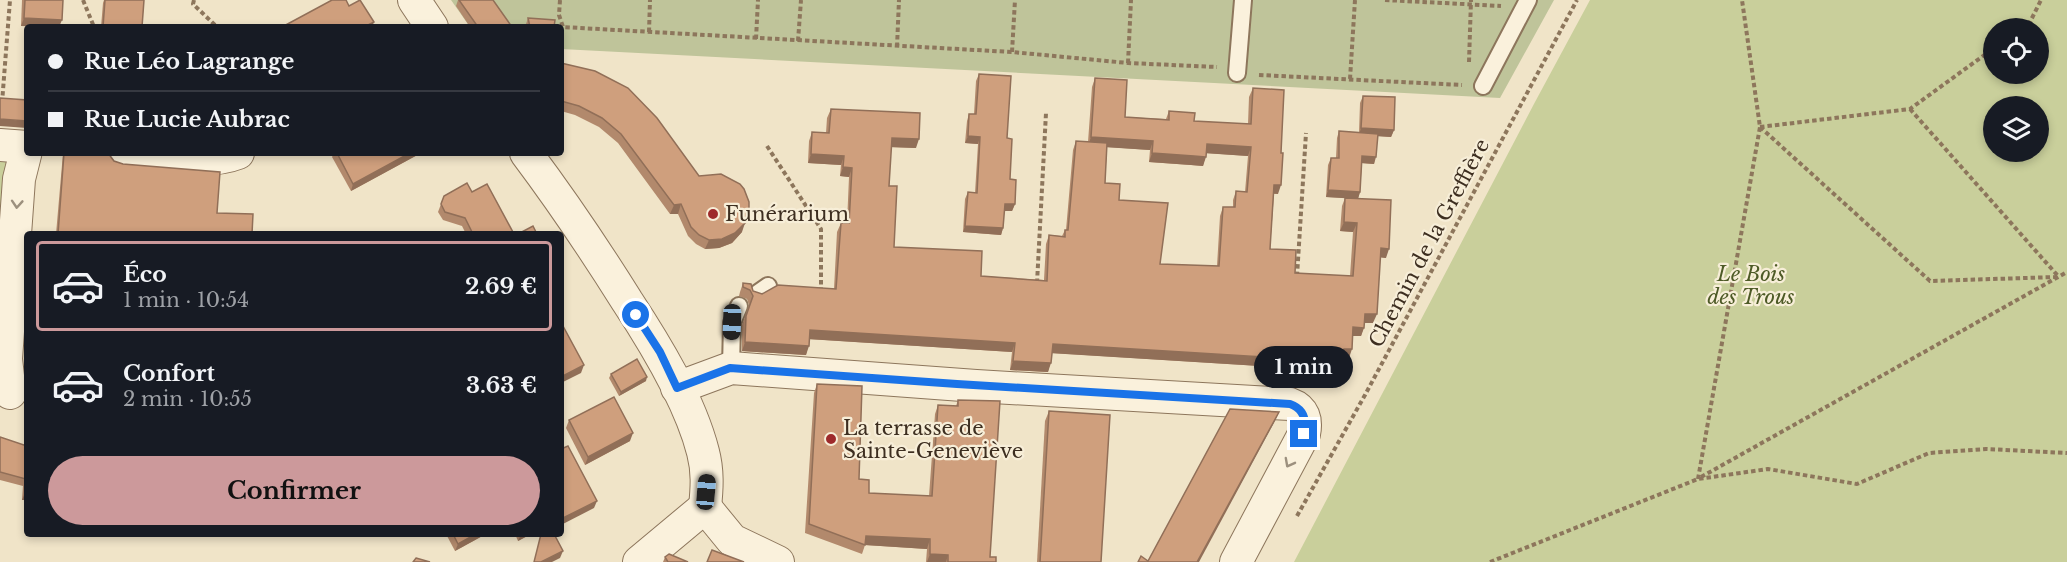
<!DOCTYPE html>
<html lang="fr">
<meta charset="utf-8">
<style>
:root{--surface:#171b24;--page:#242831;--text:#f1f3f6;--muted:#9ea1a6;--line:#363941;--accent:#cc999b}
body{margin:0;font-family:"Libre Baskerville",serif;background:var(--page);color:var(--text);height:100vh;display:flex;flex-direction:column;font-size:22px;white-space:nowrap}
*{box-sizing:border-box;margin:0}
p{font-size:20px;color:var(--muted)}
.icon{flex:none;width:33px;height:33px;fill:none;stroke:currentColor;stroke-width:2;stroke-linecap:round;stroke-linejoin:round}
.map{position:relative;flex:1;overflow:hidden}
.details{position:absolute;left:24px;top:231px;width:540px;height:306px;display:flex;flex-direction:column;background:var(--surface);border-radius:6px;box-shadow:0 3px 9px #0003}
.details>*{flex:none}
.banner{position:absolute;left:24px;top:24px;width:540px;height:132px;border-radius:6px;box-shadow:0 3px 9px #0003;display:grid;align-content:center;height:132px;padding:0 24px;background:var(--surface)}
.tools{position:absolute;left:1983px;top:18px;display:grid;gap:12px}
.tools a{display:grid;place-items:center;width:66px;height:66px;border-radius:50%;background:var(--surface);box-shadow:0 3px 9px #0003;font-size:30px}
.end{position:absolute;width:27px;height:27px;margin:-14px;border:8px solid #1a73e8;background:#fff;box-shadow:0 0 0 3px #fff}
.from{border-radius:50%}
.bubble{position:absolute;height:42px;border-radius:21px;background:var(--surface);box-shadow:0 3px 9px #0003;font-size:20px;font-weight:700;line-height:42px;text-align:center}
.car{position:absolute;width:18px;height:36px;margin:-18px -9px;border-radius:8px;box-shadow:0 0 4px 2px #0007;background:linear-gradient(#222 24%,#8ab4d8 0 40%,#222 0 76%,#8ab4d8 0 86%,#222 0)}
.banner b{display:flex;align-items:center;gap:21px;height:57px;font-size:22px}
.banner b+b{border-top:2px solid var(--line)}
.banner i{width:15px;height:15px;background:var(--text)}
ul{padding:10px 0 0;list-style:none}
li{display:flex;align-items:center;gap:18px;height:90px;margin:0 12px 9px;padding:0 12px;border:3px solid transparent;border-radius:6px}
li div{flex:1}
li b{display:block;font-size:22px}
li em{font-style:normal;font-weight:700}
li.current{border-color:var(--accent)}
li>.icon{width:54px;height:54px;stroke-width:1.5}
.button{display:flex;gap:12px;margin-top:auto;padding:12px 24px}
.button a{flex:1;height:69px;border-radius:36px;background:var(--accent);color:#111;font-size:24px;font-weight:700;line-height:69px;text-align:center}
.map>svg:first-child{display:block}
</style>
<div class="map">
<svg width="2067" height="562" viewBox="0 0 2067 562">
<rect width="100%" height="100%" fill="#f0e4c8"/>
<g fill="#c9cf9b" fill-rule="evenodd">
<path d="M1590,0h477v562h-773l241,-460zM1994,28h44v46h-44zM1994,106h44v46h-44z"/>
<path d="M0,158l10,1 -10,140z"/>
</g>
<path fill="#bfc49a" d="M451,0h1103l-54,98 -939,-49v-22h-91z"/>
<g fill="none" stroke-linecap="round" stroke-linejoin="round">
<defs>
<g id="service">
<path d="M1237,73l6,-73"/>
<path d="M1483,86l45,-86"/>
<path d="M758,293l10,-7"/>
<path d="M731,368l1,-45 7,-17"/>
</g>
<g id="minor">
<path d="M414,0l18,27"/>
<path d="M0,145l27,2"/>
<path d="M122,153c35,2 83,13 116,0"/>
<path d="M526,153c36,48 69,97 101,148 29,44 63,100 76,151 5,19 4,36 2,55"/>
<path d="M677,388l54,-20 245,18 314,18c14,5 17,16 14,30l-68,128"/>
<path d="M10,393l-4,-34 13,-180 8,-32"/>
<path d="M705,507l27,33 46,22"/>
<path d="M639,562l66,-55"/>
</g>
</defs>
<use href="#service" stroke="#8d765c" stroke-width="20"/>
<use href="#minor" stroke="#8d765c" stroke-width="34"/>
<g stroke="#8d765c" stroke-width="4" stroke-dasharray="4.5 3" stroke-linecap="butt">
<path d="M83,0l11,27"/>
<path d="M194,0l-1,4 24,23"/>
<path d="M560,0l-1,15 4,12 449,25 116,11 89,4"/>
<path d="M1385,0l116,6"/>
<path d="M2021,28l9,-6 11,-22"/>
<path d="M649,32l1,-32"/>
<path d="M756,39l2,-39"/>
<path d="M798,41l3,-41"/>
<path d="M897,47l2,-47"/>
<path d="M1012,52l3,-52"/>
<path d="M1469,62l2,-62"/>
<path d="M1128,63l3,-63"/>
<path d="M1259,75l203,10"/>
<path d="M1350,79l5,-79"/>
<path d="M2,103l8,-103"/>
<path d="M1910,109l148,167"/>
<path d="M1760,127l170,154 127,-4"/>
<path d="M1760,127l150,-18 84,-61"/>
<path d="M767,146l54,83v63"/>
<path d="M1297,276l9,-143"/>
<path d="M1037,283l9,-170"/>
<path d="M1701,477l366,-205"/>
<path d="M1698,479l62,-352 -18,-127"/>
<path d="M1297,516l68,-121 212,-395"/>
<path d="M1490,562l208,-83 70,-10 89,15 72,-31 57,-4 81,4"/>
</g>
<use href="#service" stroke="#faf1dc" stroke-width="16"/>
<use href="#minor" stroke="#faf1dc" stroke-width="32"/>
</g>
<g fill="#b2896c" fill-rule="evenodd">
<path d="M22,0h41l-4,27 -38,-1z"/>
<path d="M104,0h40l-2,27h-41l2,-24z"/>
<path d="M458,0h35l19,27h-42l-14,-21z"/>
<path d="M528,18l26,9h-29z"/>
<path d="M561,63l138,113 43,56 -10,11 -13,5 -14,1 -9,-5 -8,-8 -10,-22h-8l-52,-71 -19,-16 -24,-12 -14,-4z"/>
<path d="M979,74l28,64 3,41 5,25 -3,7h-8l-1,17 -2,7 -38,-3 2,-33 3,-7 7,1 3,-49 -13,-1 2,-22 2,-7h5l2,-33z"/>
<path d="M1095,78l30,39 41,2 3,-8 25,10 54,3 1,-27 4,-9 25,106h-4l-4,55 25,24 55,3 3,-44 -13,-1 2,-25 3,-8 -19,-1 2,-32 3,-7h5l1,-20 2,-7 20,2 1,-30 3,-7 31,34 -3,7 -13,-1 -4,28 -12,-1 -2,29 -2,6 28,60 -6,-1 -7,66h-8l-4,13h-8l-4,22h-6v4l-3,9 -288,-18 -4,19 -38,-2 2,-18 -203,-13 -3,16 -64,-4v-26l7,-20 -2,-6 -8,-3 1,-4 3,-9 10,8 9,3 72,-5 3,-57 4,-9h6l2,-46 -9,-1 1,-11 -33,-2 1,-22 3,-9 14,1 1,-15 4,-9 85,39 -25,-1 -2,39 5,61 87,29 63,4 2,-36 3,-9 13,1 3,-6h1l7,-80 3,-9 12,1 4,-55zM1107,147l43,3 -1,12 42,3 12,1 3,-13 42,3 -3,36 -9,-1 -3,9v7h-10l-3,9 -3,50 -57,-2 -41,-64 -14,-17z"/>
<path d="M63,153h45l6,8 103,52 35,21h-196z"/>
<path d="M334,153h87l-70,38 -19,-34z"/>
<path d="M472,192l42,42h-48l-4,-8 -19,-6 -5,-8 6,-16z"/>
<path d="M611,374l35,7 -27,15 -10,-18z"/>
<path d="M817,384l42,95 10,14 60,3 6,-82 3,-9 18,1 2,-6 32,157 6,5h-70l1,-13 -62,-4 -3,9 -57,-21 9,-140z"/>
<path d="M1049,411l52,151h-64l8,-141z"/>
<path d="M569,420l61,21 -45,24 -19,-37z"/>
<path d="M0,437l27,9v54h-5l1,-14 -23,-6z"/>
<path d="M446,534h40l-31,17z"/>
<path d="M515,534h16l-13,7z"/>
<path d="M665,557l23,5h-25z"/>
</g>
<g fill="#916f58">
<path d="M24,18l38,2 -3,7 -38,-1z"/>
<path d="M374,22l-2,5h-8z"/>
<path d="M0,119l27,2v7l-27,-2z"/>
<path d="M1361,128l33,2 -3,7 -32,-2z"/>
<path d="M968,136l12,1 -2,7 -13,-1z"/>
<path d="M1091,137l62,4 -3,9 -62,-4z"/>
<path d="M892,138l27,1 -3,9 -28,-1z"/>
<path d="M1207,144l44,3 -3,9 -45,-3z"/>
<path d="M410,153h11l-70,38 2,-7z"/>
<path d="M1152,153l54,4 -3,9 -12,-1 -42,-3z"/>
<path d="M811,154l33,2 -3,9 -33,-2z"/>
<path d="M1362,156l14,1 -2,7 -14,-1z"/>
<path d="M843,167l9,1 -3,9 -9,-1z"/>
<path d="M1274,185h7l-3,9 -7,-1z"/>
<path d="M1328,190l32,2 -2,7 -32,-2z"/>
<path d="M681,204l-3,10h-8l4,-9z"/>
<path d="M1005,204h10l-3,7h-10z"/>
<path d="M1344,222l13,1 -4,9 -13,-1z"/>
<path d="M745,223l-3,9 -10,11 -13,5 -14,1 4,-9z"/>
<path d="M965,226l38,2 -2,7 -38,-3z"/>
<path d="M1381,248l8,1 -3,9 -9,-1z"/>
<path d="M1365,314h12l-4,9h-11z"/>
<path d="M1353,327l11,1 -3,8h-11z"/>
<path d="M810,330l205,13 -3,9 -205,-13z"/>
<path d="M745,342l64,4 -3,9 -64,-4z"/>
<path d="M1053,344l290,18 -3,9 -291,-18z"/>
<path d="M1344,349h8l-3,9h-8z"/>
<path d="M1013,361l38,2 -3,9 -38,-2z"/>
<path d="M584,365l-3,8 -20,10v-6z"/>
<path d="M647,377l-1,4 -27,15 2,-4z"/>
<path d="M1279,412l-4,9 -76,141h-2z"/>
<path d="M633,433l-3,8 -45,24 3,-8z"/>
<path d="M25,493h2v7h-5z"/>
<path d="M597,501l-3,7 -33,17v-6z"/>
<path d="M476,534h10l-31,17 3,-7z"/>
<path d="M521,534h10l-13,7z"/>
<path d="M866,536l64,3 -3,10 -62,-4z"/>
<path d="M563,551l-3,7 -8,4h-11z"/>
<path d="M930,554l18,1 -2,7h-19z"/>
</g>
<g fill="#cf9f7d" stroke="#916f58" stroke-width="1.5">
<path d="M25,0h38l-1,20 -38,-2z"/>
<path d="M105,0h39l-2,27h-39z"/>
<path d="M332,0h14l3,6 11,-6 14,22 -10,5h-82z"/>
<path d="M459,0h34l19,27h-34z"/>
<path d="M528,18l27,2 -1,7h-24z"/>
<path d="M561,63l34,8 33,17 29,30 42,58 22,-2 19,10 4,5 5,13v7l-4,14 -10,10 -13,6 -13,1 -10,-5 -8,-8 -10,-23 -7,1 -53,-71 -19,-16 -23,-12 -18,-5z"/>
<path d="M979,74l32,2 -4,62 5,1 -2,40 6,1 -1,24h-10l-2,24 -38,-2 3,-34 9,1 3,-56 -12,-1 1,-22h7z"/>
<path d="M1095,78l32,2 -2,37 44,3v-9l26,2 -1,8 57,3 2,-36 31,2 -3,63h2l-2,32h-7l-4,64 26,1 -1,23 58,3 4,-53 -13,-1 1,-24 46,2 -2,49 -8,-1 -4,66h-12l-1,14 -11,-1 -1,22h-8l-1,13 -290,-18 -2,19 -38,-2 2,-18 -205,-13 -1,16 -64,-4 1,-26 7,-20 -3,-6 -7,-3v-4l8,1 2,7 9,3 16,-9 58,4 5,-66h8l3,-55 -9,-1 1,-11 -33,-2 1,-22 17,1 2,-24 89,4 -1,26 -27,-1 -3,48h8l-3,61 88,4 -1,25 66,5 2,-46 16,2v-7h3l8,-89 31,2 -2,40 15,1 -1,16 49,3 -8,61 59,2 4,-59h12l1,-16 11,1 4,-45 -44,-3 -1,13 -12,-1 -42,-3 1,-12 -62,-4z"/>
<path d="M1363,96l32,1 -1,33 -33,-2z"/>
<path d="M0,98l27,2v21l-27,-2z"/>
<path d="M1339,131l39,3 -2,23 -14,-1 -2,36 -32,-2 3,-32h8z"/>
<path d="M64,153h44l6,8 9,3 97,8 -3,41 36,1 -1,20h-194z"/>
<path d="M337,153h73l-57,31z"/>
<path d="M467,183l5,9 15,-8 27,50h-41l-8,-16 -20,-6 -4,-8 3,-8z"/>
<path d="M533,226l4,8h-19z"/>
<path d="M563,326l21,39 -23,12v-50z"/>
<path d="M637,359l10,18 -26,15 -10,-18z"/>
<path d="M817,384l45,2 -3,93 10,1v13l63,3 6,-91 20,1v-6l42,1 -10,156h6v5h-48v-7l-18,-1v-15l-64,-3 -1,9 -56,-21z"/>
<path d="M614,397l19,36 -45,24 -19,-37z"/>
<path d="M1230,409l49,3 -82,150h-59l3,-6 7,5z"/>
<path d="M1049,411l61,4 -9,147h-61z"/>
<path d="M0,437l27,9v47h-2l1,-14 -26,-7z"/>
<path d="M568,446l29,55 -36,18v-70z"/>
<path d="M453,534h23l-18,10z"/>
<path d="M541,534h13l9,17 -22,11h-7z"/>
<path d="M712,550l32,12h-37z"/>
<path d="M669,554l19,8h-20l-3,-5z"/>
<path d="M416,558l14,4h-17z"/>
</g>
<defs><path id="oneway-chevron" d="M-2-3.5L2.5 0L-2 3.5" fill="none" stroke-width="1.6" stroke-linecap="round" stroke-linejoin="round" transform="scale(1.5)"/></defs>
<g stroke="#9c907e">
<use href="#oneway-chevron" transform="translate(17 204) rotate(94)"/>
<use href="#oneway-chevron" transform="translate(1289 463) rotate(118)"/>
</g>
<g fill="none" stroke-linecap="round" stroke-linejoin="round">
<path stroke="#1a73e8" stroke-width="8" d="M636,315l24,37 17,36 53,-20 227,16 333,20c14,5 17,16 14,30"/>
</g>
<g fill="#9e2a2b" stroke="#f7eed8" stroke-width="2">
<circle cx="713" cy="214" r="6"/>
<circle cx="831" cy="439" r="6"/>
</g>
<g text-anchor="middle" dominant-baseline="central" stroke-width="4.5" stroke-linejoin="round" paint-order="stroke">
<g font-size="20" fill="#3d2e20" stroke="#f7eed8" text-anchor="start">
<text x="725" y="214">Funérarium</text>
<text x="843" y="428">La terrasse de<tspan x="843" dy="23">Sainte-Geneviève</tspan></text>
</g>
<g font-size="20" fill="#3d2e20" stroke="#f7eed8">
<text transform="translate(1429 243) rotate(-62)">Chemin de la Greffière</text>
</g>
<g font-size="20" font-style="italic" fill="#4d5a26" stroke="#f7eed8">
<text x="1751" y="274">Le Bois<tspan x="1751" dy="23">des Trous</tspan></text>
</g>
</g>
</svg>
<div class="tools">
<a><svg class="icon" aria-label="locate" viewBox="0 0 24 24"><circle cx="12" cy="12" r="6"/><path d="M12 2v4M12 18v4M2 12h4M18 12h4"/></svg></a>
<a><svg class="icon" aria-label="layers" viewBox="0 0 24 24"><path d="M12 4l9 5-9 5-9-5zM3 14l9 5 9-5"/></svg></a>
</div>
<i class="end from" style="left:636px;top:315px"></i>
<i class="end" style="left:1304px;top:434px"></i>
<div class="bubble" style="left:1254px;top:346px;width:99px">1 min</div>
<i class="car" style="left:732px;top:322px;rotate:182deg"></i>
<i class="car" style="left:706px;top:492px;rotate:5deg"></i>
<div class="banner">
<b><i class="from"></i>Rue Léo Lagrange</b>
<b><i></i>Rue Lucie Aubrac</b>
</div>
<section class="details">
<ul>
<li class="current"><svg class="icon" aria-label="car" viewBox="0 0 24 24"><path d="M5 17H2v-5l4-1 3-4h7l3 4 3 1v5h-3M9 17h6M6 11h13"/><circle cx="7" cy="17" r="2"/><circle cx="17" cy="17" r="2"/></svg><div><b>Éco</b><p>1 min · 10:54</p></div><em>2.69 €</em></li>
<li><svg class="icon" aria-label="car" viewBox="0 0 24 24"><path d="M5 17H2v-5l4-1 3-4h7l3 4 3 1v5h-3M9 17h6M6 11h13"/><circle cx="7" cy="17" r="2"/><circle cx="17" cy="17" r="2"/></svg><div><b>Confort</b><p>2 min · 10:55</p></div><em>3.63 €</em></li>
</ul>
<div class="button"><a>Confirmer</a></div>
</section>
</div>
